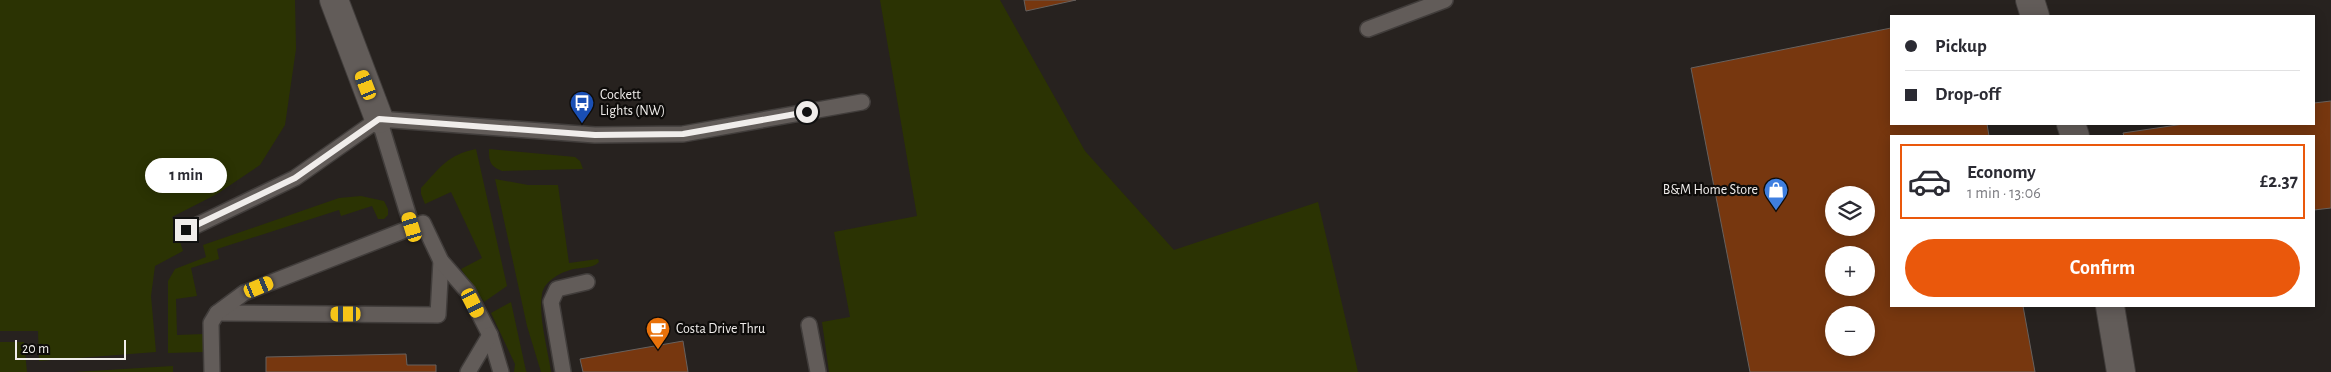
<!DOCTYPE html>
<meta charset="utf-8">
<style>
:root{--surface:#fff;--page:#f7f7f7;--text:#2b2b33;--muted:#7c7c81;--line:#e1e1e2;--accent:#ea580c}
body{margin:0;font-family:"Alegreya Sans",sans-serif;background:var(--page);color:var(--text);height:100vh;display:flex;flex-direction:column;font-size:19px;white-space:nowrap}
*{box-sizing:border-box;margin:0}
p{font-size:16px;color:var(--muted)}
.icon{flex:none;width:28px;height:28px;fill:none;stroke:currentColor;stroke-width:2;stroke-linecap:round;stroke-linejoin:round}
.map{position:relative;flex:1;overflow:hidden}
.drawer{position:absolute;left:1890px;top:135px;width:425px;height:172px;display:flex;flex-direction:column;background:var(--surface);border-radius:0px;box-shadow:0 2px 12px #0003}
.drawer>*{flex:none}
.top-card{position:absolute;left:1890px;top:15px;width:425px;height:110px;border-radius:0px;box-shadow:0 2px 12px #0003;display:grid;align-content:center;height:110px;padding:0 15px;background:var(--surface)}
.tools{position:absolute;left:1825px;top:186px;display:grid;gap:10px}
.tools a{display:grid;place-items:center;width:50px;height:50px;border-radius:50%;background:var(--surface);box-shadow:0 2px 12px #0003;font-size:25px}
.scale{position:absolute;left:15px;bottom:12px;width:111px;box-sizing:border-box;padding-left:5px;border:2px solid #f0edeb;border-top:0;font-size:14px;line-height:18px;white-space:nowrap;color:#f0edeb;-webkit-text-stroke:4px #0e0c0a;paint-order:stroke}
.end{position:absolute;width:22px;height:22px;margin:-11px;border:6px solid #f0edeb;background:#111;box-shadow:0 0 0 2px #111}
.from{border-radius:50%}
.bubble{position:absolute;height:35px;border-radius:18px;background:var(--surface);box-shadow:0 2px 12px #0003;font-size:16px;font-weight:700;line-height:35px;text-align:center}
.car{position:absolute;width:15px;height:30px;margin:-15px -8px;border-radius:6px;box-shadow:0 0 4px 1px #0007;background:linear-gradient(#f5c518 24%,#345 0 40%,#f5c518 0 76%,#345 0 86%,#f5c518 0)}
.top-card b{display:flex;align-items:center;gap:18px;height:48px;font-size:19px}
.top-card b+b{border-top:1px solid var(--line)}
.top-card i{width:12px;height:12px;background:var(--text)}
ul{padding:9px 0 0;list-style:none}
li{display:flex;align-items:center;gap:15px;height:75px;margin:0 10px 8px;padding:0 5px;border:2px solid transparent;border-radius:0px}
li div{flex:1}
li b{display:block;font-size:19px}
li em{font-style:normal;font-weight:700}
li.current{border-color:var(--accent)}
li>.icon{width:45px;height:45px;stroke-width:1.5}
.cta{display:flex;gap:10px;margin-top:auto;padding:10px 15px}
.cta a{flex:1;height:58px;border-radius:30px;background:var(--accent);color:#fff;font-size:20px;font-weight:700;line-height:58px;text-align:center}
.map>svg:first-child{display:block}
</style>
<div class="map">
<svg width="2331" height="372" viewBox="0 0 2331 372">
<rect width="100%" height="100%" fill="#27221f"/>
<g fill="#2b3303">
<path d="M0,0h295l1,49 -11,76 -25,40 -43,29 -45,23 11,34 -28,15 -4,30 5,56 -117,9 -1,-30h-38z"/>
<path d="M880,0h120l85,151 89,99 144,-48 40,170h-529l-7,-50 28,-5 -16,-85 83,-16z"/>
<path d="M476,149l31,137 -23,16 -23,-33 21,-11 -31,-66 -26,12 -4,-10v-6c20,-21 26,-33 55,-39z"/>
<path d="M489,149l86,8 5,4 3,8 -81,2c-12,-5 -13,-9 -13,-22z"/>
<path d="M495,179l33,6h30l11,78 29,-4 1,3c-6,7 -20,5 -29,8 -11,3 -26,12 -28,24 -4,22 6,56 9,78h-10l-14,-46z"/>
<path d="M361,196l23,5 4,8v6l-4,4h-6l-6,-13 -31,10 -2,-6 -122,39 2,10 -28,9 6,28 -21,3 1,36 27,-1v18l-36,1v-72l7,-12 31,-12 -3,-12 136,-47z"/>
<path d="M511,302l15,69 1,1h-13l1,-8 -24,-51z"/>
<path d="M0,342h24l3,30h-27z"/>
<path d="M173,366v6h-99z"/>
</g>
<g fill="#77370f" stroke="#67615e" fill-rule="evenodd">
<path d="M1024,0h52l-50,11z"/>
<path d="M1891,28v96h96l2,12h-98v170h132l12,66h-285l-59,-304zM1834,195h32v33h-32zM1834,255h32v33h-32zM1834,315h32v33h-32z"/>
<path d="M2331,101v107l-17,2v-74h-190l-1,-3 61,-9h130v-21z"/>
<path d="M683,341l5,31h-105l-3,-13z"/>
<path d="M406,354l1,11h29v7h-170v-15z"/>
</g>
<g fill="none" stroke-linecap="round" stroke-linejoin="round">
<defs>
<g id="service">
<path d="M1368,29l77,-29"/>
<path d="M379,119l33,108"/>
<path d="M187,230l108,-52 84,-59 216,16 88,-1 179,-32"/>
<path d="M217,313l221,2 3,-54"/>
<path d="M809,325l9,47"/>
<path d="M212,372l-1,-49 6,-10 27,-20 179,-70 18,38 27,31 22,43 11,37"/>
<path d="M468,372l22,-37"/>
<path d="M563,372l-12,-70 6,-13 30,-7"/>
</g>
<g id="minor">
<path d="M334,0l45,119"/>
<path d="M2030,0l5,16"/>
<path d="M2071,124l4,12"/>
<path d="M2110,306l11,66"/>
</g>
</defs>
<use href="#service" stroke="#413d3b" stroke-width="18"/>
<use href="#minor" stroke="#413d3b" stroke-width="30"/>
<use href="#service" stroke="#625c59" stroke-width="15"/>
<use href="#minor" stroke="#625c59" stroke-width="28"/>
</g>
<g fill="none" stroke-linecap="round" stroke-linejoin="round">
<path stroke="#f0edeb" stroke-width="6" d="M186,230l109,-52 84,-59 216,16 88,-1 124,-22"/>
</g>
<defs>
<symbol id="bus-pin" viewBox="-11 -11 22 30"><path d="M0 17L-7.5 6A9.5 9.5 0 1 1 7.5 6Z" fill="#1a4fb4" stroke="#0e0c0a"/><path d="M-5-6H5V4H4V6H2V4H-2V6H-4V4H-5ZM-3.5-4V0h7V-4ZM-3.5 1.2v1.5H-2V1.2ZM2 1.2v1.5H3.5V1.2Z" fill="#fff"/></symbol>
<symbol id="shop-pin" viewBox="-11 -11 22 30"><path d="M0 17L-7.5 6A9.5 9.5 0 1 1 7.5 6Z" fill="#3f7fe0" stroke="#0e0c0a"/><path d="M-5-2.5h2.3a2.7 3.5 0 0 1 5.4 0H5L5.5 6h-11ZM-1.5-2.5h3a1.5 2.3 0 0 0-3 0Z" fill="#fff"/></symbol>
<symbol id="cafe-pin" viewBox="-11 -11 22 30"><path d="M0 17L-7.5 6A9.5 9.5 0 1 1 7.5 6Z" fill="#e8710a" stroke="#0e0c0a"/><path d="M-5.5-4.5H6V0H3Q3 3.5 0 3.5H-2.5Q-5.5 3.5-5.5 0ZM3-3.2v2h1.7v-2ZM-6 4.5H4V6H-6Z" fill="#fff"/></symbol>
</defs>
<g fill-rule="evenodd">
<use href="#bus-pin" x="568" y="89" width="28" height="38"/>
<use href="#shop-pin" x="1762" y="176" width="28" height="38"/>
<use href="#cafe-pin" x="644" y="315" width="28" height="38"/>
</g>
<g text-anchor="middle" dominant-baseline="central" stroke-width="4.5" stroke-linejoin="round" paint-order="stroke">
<g font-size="14" fill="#f0edeb" stroke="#0e0c0a" text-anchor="start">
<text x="600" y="95">Cockett<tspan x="600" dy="16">Lights (NW)</tspan></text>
<text x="1758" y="190" text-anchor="end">B&amp;M Home Store</text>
<text x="676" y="329">Costa Drive Thru</text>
</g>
</g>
</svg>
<div class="tools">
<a><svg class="icon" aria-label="layers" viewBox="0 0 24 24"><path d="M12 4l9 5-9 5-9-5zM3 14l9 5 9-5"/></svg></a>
<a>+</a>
<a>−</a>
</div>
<div class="scale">20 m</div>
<i class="end from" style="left:807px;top:112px"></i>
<i class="end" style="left:186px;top:230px"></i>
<div class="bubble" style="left:145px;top:158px;width:82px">1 min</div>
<i class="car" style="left:366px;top:85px;rotate:339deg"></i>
<i class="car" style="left:412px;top:227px;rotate:343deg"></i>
<i class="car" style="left:259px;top:287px;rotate:68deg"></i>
<i class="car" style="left:473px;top:303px;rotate:153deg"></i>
<i class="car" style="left:346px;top:314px;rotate:270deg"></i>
<div class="top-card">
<b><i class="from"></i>Pickup</b>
<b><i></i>Drop-off</b>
</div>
<section class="drawer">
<ul>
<li class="current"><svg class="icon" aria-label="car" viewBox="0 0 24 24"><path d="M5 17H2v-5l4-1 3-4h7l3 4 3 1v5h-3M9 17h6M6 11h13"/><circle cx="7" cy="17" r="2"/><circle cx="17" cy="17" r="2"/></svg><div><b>Economy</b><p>1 min · 13:06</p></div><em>£2.37</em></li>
</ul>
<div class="cta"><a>Confirm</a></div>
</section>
</div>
